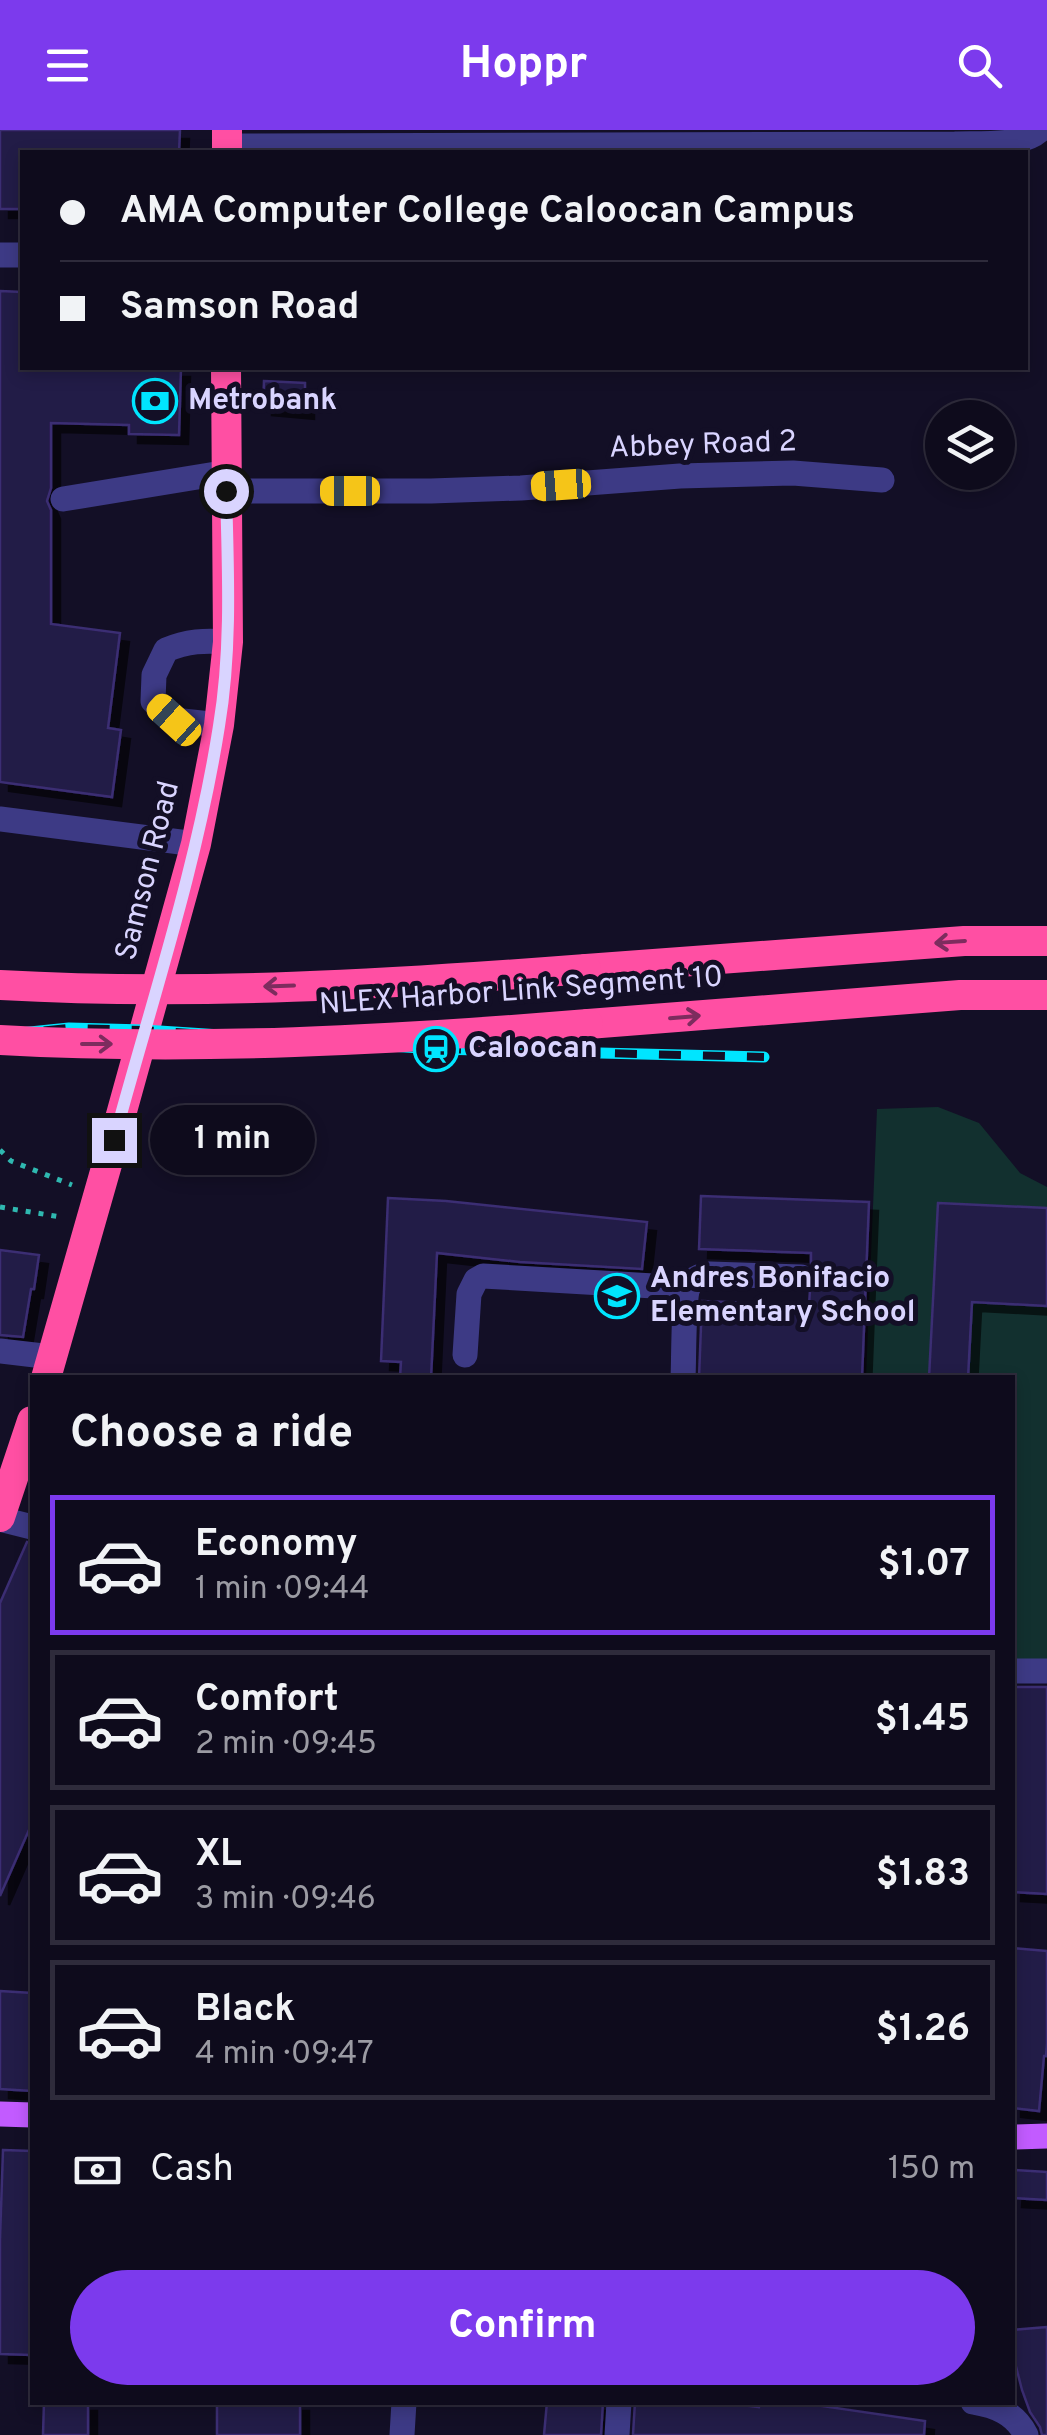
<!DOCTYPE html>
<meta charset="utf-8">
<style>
:root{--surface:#0e0b1c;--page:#1c1929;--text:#f1f3f6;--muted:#9b9ba3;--line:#2e2b3b;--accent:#7c3aed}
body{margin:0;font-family:Overpass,sans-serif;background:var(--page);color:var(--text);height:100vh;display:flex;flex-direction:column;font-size:38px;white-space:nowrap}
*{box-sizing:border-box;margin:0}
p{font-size:32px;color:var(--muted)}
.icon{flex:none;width:55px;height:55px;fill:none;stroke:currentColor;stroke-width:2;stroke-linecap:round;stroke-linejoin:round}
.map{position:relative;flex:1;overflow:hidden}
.panel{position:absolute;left:30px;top:1245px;width:985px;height:1030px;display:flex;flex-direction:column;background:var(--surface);border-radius:0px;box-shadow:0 5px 15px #0003,0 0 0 2px var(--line)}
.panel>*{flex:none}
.guide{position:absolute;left:20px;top:20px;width:1008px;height:220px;border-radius:0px;box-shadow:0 5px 15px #0003,0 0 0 2px var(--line);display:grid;align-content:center;height:220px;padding:0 40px;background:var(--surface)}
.controls{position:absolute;left:925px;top:270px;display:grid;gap:20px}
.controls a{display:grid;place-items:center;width:90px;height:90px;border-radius:50%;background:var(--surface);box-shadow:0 5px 15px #0003,0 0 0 2px var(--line);font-size:50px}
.end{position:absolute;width:45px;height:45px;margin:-22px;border:12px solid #d9d4ff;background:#111;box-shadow:0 0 0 5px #111}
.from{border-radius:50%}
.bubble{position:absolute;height:70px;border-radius:35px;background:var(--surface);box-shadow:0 5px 15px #0003,0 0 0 2px var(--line);font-size:32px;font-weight:700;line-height:70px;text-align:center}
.car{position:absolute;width:30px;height:60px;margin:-30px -15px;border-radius:12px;box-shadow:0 0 8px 2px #0007;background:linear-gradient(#f5c518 24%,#345 0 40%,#f5c518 0 76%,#345 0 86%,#f5c518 0)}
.guide b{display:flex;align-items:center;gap:35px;height:95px;font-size:38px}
.guide b+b{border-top:2px solid var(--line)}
.guide i{width:25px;height:25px;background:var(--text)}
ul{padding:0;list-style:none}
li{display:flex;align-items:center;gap:30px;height:140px;margin:0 20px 15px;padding:0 20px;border:5px solid var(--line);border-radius:0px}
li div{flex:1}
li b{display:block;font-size:38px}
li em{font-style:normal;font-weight:700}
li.active{border-color:var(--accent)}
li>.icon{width:90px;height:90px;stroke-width:1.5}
h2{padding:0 40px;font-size:45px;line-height:120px}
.pay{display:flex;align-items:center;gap:25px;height:110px;padding:0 40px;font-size:38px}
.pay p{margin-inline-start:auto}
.primary-button{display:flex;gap:20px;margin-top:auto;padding:20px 40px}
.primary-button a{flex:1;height:115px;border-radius:60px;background:var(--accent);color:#fff;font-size:40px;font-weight:700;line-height:115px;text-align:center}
header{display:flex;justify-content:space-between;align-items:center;height:130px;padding:0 40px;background:var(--accent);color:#fff;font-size:45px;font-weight:700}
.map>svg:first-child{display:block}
</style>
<header><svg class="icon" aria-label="menu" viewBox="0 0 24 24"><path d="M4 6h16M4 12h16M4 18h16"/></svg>Hoppr<svg class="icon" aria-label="search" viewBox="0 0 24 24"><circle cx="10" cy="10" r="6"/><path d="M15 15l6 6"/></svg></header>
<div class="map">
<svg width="1047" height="2305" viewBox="0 0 1047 2305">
<defs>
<filter id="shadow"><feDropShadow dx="9" dy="9" stdDeviation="0" flood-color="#0009"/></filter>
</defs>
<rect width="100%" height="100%" fill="#130f26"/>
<path fill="#12302f" d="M938,977l41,16 41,50 27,14v473l-34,-1 -1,-281h-146l11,-269z"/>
<g fill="#241b47" stroke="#3b2d73" stroke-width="2.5" filter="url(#shadow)">
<path d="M0,0h180l-1,22h-157v57h-22z"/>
<path d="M0,161l22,1v76h159l-2,67 -50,-1v-9l-78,-2v65l-4,13 4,9v114l69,9 -12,95 13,2 -9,67 -112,-15z"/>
<path d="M264,251l41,2v27l-42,-4z"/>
<path d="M701,1066l168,6 -7,176h-163l3,-77 107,4 1,-15 5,-5 2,-8 -6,-13v-11l-112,-4z"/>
<path d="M388,1068l58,3 201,21 -5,47 -122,-7 -83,-9 -6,125h-31l1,-16 -20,-1z"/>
<path d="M938,1073l109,5v98l-75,-4 -4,76h-39z"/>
<path d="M0,1120l39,5 -5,34h-3l-8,48 -23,-2z"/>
<path d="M27,1412l5,1v280l-32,73v-293z"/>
<path d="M1012,1557h35v207l-35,-2 3,-101h-3z"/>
<path d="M1012,1818l35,3v93l-1,12h-2l-5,55 -27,-3z"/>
<path d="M0,1861l32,2v98l-32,-2z"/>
<path d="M3,2020l29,1v204l-32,-1v-115z"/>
<path d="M1015,2040l32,2v28l-34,-2z"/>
<path d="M1047,2197v108h-5l-2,-8 -10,-15 -8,-22 -10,-39v-21z"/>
<path d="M44,2272h44v33h-45z"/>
<rect x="217" y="2272" width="83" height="33"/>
<path d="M547,2272h56l-2,33h-57z"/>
<path d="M635,2272h82l42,5 1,-5h55v3l110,16 -1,14h-291z"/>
</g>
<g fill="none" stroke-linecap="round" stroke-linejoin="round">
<g stroke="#2fb8b0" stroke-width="5" stroke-dasharray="5 8" stroke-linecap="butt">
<path d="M0,1020l11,11 61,24"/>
<path d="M0,1077l61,10"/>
</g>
<g stroke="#3d3a85" stroke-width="25">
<path d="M227,16l728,-2c24,-1 68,3 85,-14"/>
<path d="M0,125h22"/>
<path d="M226,361h205l90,-3 159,-12 113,-3 89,7"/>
<path d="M63,369l165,-27"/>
<path d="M219,595l-45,-5 -21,-19 1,-26 12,-25c21,-9 39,-10 62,-8"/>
<path d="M0,689l196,25"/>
<path d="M0,1221l52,6"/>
<path d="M465,1225l4,-61 7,-14 7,-4 205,12"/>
<path d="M683,1248c1,-17 0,-82 6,-93 5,-8 13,-10 21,-11l91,3"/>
<path d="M0,1389l32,8"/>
<path d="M1012,1541h35"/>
<path d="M973,2272c23,4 42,11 53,33"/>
<path d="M402,2305l2,-33"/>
<path d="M617,2305l2,-33"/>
</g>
<g stroke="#c25bff" stroke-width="25">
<path d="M0,1984l32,1"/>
<path d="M1012,2007l35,-1"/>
</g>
<g stroke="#ff4fa3" stroke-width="30">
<path d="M227,22v-22"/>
<path d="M586,839l378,-28h83"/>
<path d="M588,894l372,-29h87"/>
<path d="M46,1248l68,-238 82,-296 23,-119 9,-83 -2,-274"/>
<path d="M0,1387l32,-96"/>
</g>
<defs>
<path id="rail" d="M0,905l69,-7 75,2 292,19 328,8"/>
</defs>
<use href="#rail" stroke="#00e5ff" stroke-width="11"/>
<use href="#rail" stroke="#130f26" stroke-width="8" stroke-dasharray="22" stroke-linecap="butt"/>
<g stroke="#ff4fa3" stroke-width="30">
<path d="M0,855c195,11 392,-1 586,-16"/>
<path d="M0,910c196,11 393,0 588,-16"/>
</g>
</g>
<defs><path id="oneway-shaft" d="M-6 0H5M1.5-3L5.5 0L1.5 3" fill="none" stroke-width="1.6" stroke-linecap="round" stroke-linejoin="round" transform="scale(2.5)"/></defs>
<g stroke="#7d2c5e">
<use href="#oneway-shaft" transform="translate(950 812) rotate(176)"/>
<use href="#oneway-shaft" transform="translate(279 856) rotate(178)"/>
<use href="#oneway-shaft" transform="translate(685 887) rotate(-5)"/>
<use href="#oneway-shaft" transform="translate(97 914)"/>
</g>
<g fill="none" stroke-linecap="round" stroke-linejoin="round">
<path stroke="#d9d4ff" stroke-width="12" d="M114,1010c37,-137 83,-273 105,-414 13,-78 9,-157 7,-235"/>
</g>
<defs>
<symbol id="bank-ring" viewBox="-11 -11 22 22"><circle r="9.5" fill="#130f26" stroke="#00e5ff" stroke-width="1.5"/><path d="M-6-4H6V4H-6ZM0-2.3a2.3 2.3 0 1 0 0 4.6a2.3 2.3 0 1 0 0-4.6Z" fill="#00e5ff"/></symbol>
<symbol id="station-ring" viewBox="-11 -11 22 22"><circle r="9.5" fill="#130f26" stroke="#00e5ff" stroke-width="1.5"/><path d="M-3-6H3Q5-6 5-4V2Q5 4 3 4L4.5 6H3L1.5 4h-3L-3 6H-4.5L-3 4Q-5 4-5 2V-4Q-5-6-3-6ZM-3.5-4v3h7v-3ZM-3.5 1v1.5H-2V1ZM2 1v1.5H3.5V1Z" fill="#00e5ff"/></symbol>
<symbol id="school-ring" viewBox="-11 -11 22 22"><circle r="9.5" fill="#130f26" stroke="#00e5ff" stroke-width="1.5"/><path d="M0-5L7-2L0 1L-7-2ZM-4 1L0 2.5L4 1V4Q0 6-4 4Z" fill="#00e5ff"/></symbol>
</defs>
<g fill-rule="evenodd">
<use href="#bank-ring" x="130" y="246" width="50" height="50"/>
<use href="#station-ring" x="411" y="894" width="50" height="50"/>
<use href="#school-ring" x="592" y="1141" width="50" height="50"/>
</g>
<g text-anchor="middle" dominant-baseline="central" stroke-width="10" stroke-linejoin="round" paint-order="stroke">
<g font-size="30" font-weight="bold" fill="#d9d4ff" stroke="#130f26" text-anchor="start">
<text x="188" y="271">Metrobank</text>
<text x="468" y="919">Caloocan</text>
<text x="650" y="1149">Andres Bonifacio<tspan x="650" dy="34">Elementary School</tspan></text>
</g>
<g font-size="30" fill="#d9d4ff" stroke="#130f26">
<text transform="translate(703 316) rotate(-2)">Abbey Road 2</text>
<text transform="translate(149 741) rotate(-76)">Samson Road</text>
<text transform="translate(521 862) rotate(-4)">NLEX Harbor Link Segment 10</text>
</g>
</g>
</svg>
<div class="controls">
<a><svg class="icon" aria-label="layers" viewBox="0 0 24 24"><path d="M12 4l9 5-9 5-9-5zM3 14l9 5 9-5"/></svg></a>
</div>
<i class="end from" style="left:226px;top:361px"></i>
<i class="end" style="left:114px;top:1010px"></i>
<div class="bubble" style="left:150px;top:975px;width:165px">1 min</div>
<i class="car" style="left:561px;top:355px;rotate:266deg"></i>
<i class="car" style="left:350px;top:361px;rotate:270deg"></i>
<i class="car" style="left:174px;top:590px;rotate:312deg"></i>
<div class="guide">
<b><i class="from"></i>AMA Computer College Caloocan Campus</b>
<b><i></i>Samson Road</b>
</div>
<section class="panel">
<h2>Choose a ride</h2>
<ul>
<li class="active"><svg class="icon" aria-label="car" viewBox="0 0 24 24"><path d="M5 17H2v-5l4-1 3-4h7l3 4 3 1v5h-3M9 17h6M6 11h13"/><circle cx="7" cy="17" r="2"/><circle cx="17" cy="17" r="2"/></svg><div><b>Economy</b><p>1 min · 09:44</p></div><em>$1.07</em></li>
<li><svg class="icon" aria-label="car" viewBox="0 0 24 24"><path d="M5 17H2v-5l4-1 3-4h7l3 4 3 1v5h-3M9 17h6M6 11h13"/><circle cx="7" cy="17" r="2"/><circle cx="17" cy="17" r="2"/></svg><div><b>Comfort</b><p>2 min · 09:45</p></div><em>$1.45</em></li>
<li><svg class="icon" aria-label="car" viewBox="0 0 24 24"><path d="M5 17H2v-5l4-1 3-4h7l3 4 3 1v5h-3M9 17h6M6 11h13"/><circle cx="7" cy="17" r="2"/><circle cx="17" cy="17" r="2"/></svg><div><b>XL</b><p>3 min · 09:46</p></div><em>$1.83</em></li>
<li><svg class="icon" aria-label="car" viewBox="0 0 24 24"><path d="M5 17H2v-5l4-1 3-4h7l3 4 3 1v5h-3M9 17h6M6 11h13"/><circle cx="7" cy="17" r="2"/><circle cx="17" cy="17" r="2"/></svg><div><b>Black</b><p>4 min · 09:47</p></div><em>$1.26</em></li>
</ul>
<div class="pay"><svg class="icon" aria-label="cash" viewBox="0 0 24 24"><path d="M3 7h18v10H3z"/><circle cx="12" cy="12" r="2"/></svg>Cash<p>150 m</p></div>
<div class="primary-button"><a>Confirm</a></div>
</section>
</div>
